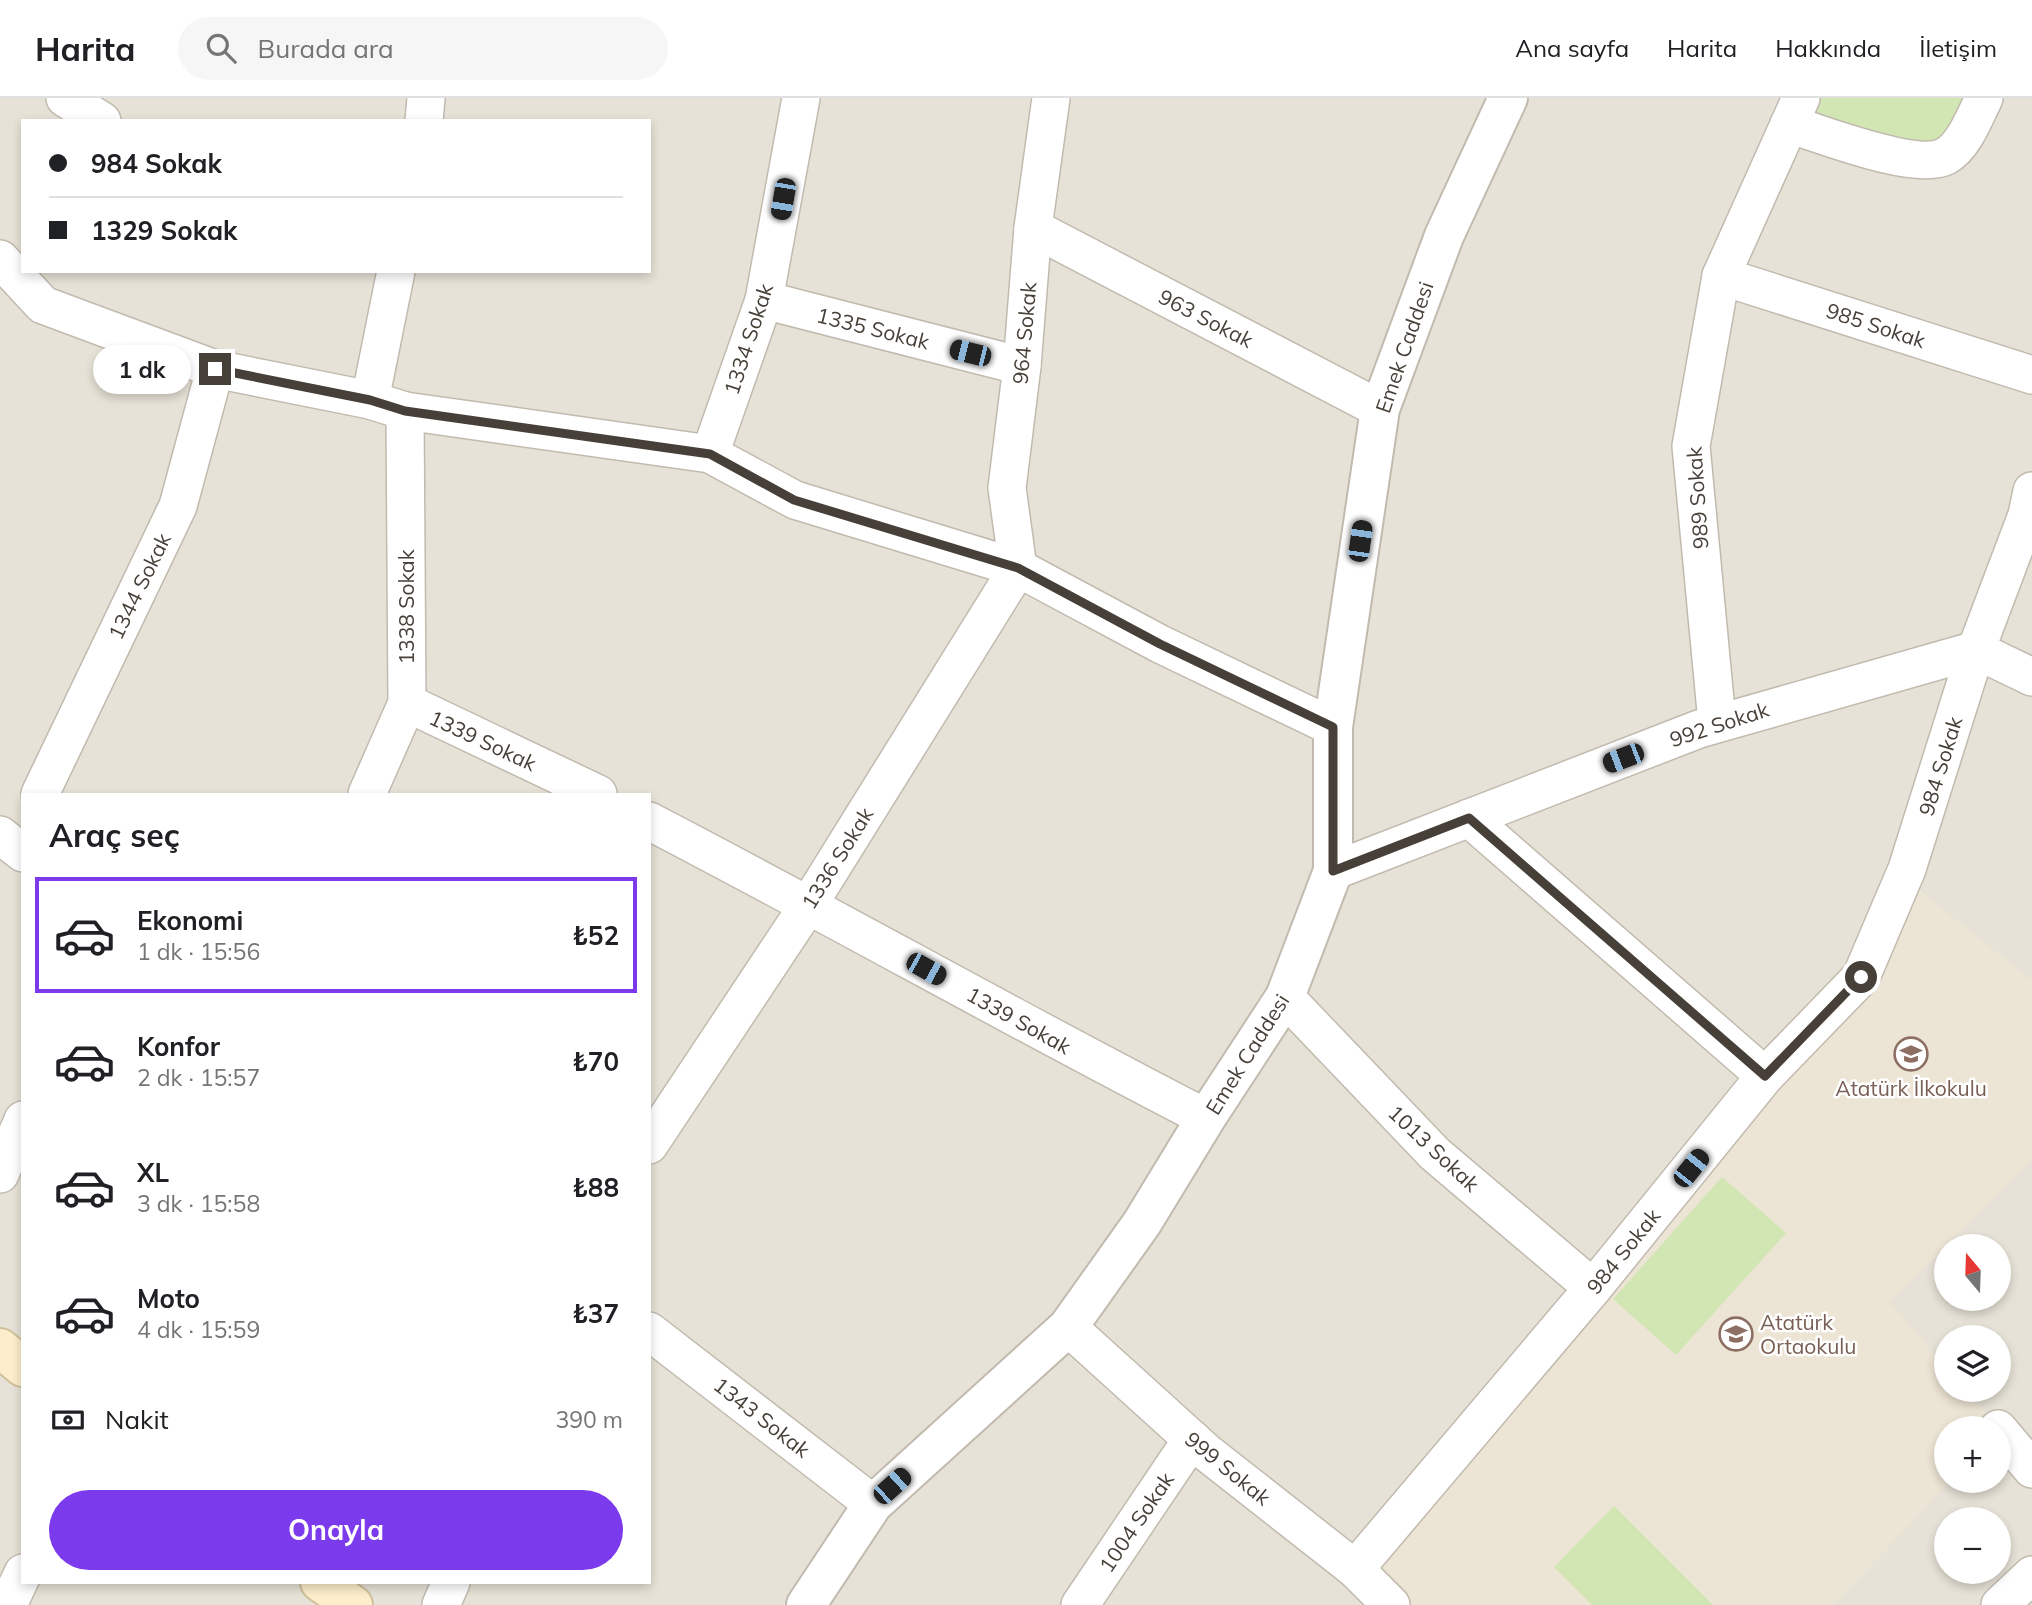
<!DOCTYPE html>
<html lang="tr">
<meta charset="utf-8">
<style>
:root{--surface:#fff;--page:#f6f6f6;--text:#202124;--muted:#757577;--line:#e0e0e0;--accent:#7c3aed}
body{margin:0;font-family:Mulish,sans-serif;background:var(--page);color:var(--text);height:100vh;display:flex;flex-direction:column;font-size:26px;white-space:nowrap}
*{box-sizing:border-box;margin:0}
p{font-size:23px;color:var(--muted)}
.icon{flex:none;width:38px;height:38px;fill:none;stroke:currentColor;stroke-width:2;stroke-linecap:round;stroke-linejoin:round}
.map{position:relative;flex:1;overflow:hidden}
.panel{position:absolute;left:21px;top:695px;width:630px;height:791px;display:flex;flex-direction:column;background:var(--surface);border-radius:0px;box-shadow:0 4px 10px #0003}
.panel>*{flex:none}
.banner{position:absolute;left:21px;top:21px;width:630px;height:154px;border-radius:0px;box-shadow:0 4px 10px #0003;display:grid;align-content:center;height:154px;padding:0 28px;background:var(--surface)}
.needle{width:46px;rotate:341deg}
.tools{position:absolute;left:1934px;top:1136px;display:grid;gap:14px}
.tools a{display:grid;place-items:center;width:77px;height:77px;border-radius:50%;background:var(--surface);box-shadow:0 4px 10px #0003;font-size:35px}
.end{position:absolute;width:32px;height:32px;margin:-16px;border:9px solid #474038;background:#fff;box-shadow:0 0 0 4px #fff}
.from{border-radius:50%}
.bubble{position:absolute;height:49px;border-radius:24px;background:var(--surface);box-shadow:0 4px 10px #0003;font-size:23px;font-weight:700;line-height:49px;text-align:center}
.car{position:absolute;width:21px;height:42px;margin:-21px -10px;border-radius:9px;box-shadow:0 0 5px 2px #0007;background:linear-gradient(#222 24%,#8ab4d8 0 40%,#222 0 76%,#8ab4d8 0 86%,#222 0)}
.banner b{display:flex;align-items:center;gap:24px;height:66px;font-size:26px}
.banner b+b{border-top:2px solid var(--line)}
.banner i{width:18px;height:18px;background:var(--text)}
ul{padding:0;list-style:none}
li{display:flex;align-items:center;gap:21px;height:116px;margin:0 14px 10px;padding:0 14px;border:4px solid transparent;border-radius:0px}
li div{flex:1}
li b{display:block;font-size:26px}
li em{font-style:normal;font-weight:700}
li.on{border-color:var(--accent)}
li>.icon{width:63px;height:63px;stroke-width:1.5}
h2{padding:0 28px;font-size:32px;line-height:84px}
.pay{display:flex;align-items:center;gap:18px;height:77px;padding:0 28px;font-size:26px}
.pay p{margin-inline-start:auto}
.primary-button{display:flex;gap:14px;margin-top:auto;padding:14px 28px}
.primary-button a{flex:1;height:80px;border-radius:42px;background:var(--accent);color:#fff;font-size:28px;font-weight:700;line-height:80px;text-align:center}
header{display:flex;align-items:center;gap:42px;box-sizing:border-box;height:98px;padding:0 35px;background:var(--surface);border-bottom:2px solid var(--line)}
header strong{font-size:33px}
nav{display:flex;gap:38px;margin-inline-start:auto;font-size:24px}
.search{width:490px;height:63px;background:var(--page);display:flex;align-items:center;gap:18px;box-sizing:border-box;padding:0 24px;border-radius:38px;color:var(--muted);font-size:26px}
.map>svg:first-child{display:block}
</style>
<header>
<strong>Harita</strong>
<div class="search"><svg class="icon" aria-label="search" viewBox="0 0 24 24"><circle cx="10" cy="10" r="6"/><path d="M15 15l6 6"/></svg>Burada ara</div>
<nav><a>Ana sayfa</a><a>Harita</a><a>Hakkında</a><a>İletişim</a></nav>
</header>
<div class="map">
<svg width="2032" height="1507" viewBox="0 0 2032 1507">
<rect width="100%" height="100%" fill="#f4f0e9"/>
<path fill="#e7e2d7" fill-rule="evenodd" d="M0,0h2032v1507h-2032zM23,23h626v150h-626zM23,696h626v788h-626zM1946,1148h52v52h-52zM1946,1239h52v53h-52zM1946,1330h52v52h-52zM1946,1421h52v53h-52z"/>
<path fill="#ece4d4" d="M1903,779l129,103v180l-142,142 56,65v23h19l33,38h-52v52l5,1 -117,124h-444l-35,-36 506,-592z"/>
<g fill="#d2e6b4">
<path d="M1801,0h183l-38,58 -157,-32z"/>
<path d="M1722,1079l64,56 -110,122 -63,-56z"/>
<path d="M1614,1408l99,99h-121l-38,-38z"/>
</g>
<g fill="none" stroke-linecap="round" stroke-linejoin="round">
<defs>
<g id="minor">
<path d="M65,0l37,23"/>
<path d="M424,23l2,-23"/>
<path d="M1789,26c32,10 128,48 157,32 18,-10 29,-40 38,-58"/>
<path d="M1033,130l347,181"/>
<path d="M0,161l43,46 172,64 155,31 35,11 305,43 85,46 223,68 142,76 173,83"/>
<path d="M1721,178l311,99"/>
<path d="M764,202l258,66"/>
<path d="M370,302l26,-129"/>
<path d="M710,356l54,-154 37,-202"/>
<path d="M407,605l191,91"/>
<path d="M1717,624l-26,-276 30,-170 80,-178"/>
<path d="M40,696l138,-288 37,-137"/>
<path d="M367,696l40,-91 -2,-292"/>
<path d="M1469,720l296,258"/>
<path d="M649,723c187,97 370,201 557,297"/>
<path d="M0,737l23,18"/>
<path d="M1333,773l366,-142 277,-79 56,27"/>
<path d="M1285,899l150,157 158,134"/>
<path d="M649,1047l160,-241 209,-336 -11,-80 15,-122 11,-138 18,-130"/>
<path d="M0,1076l23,-54"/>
<path d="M1068,1229l138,125 149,117 36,36"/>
<path d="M649,1233l224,173"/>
<path d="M1998,1331l34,40"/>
<path d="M1355,1471l238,-281 172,-212 96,-99 46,-108 69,-219 51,-135 5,-24"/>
<path d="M8,1507l15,-32"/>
<path d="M441,1507l10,-23"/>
<path d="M1080,1507l112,-166"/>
<path d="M2000,1507l32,-30"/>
</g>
<path id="tertiary" d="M806,1507l67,-101 195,-177 74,-104 64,-105 79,-121 48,-126v-144l47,-318 64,-173 64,-138"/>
<g id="secondary">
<path d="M0,1250l23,19"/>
<path d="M320,1484l33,23"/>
</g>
</defs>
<use href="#minor" stroke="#c2baaf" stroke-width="40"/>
<use href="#tertiary" stroke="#c2baaf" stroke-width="42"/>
<use href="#secondary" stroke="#d1c09b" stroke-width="42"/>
<use href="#minor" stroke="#fff" stroke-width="37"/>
<use href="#tertiary" stroke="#fff" stroke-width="38"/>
<use href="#secondary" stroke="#fceecb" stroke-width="38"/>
</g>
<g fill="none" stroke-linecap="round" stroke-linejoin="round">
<path stroke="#474038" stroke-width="9" d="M215,271l155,31 35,11 305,43 84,46 224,68 142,76 173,83v144l136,-53 296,258 96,-99"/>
</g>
<defs>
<symbol id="school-ring" viewBox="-11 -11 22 22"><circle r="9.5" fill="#fff" stroke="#8d6e63" stroke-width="1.5"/><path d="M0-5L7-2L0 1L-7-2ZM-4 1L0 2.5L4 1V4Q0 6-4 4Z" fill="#8d6e63"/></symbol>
</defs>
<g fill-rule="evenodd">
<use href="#school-ring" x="1892" y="937" width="38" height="38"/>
<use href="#school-ring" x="1717" y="1217" width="38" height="38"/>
</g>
<g text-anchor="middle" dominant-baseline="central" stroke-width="5" stroke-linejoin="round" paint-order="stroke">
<g font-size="21" fill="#474038" stroke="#fff">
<text transform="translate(1206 220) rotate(27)">963 Sokak</text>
<text transform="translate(1876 227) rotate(18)">985 Sokak</text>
<text transform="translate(873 230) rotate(14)">1335 Sokak</text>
<text transform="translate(1024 235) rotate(-85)">964 Sokak</text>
<text transform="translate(748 241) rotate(-72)">1334 Sokak</text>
<text transform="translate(1404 249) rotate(-71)">Emek Caddesi</text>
<text transform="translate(1697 400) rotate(-94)">989 Sokak</text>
<text transform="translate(139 488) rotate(-64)">1344 Sokak</text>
<text transform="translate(406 509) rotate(-90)">1338 Sokak</text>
<text transform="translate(1719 626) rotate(-18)">992 Sokak</text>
<text transform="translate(483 642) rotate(25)">1339 Sokak</text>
<text transform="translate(1940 668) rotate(-73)">984 Sokak</text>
<text transform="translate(837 760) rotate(-58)">1336 Sokak</text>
<text transform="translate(1019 922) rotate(29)">1339 Sokak</text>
<text transform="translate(1247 956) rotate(-58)">Emek Caddesi</text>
<text transform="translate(1434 1050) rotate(43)">1013 Sokak</text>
<text transform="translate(1623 1153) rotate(-51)">984 Sokak</text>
<text transform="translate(762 1319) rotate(38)">1343 Sokak</text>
<text transform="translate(1228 1370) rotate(39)">999 Sokak</text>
<text transform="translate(1136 1424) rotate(-56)">1004 Sokak</text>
</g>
<g font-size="21" fill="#785e54" stroke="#fff">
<text x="1911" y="990">Atatürk İlkokulu</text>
<text x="1760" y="1224" text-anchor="start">Atatürk<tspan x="1760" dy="24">Ortaokulu</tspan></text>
</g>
</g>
</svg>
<div class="tools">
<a><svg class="needle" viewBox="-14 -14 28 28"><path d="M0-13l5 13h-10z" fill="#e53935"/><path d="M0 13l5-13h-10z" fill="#757577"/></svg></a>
<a><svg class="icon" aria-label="layers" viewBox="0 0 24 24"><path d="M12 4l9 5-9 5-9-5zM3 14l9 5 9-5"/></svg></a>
<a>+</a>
<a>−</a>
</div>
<i class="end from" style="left:1861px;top:879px"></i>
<i class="end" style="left:215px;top:271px"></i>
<div class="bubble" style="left:93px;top:247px;width:98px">1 dk</div>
<i class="car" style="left:783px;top:101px;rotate:190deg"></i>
<i class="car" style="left:970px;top:255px;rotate:284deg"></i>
<i class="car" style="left:1360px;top:443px;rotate:8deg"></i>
<i class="car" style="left:1623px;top:660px;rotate:249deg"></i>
<i class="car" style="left:926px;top:871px;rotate:119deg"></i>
<i class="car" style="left:1691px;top:1070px;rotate:39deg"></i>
<i class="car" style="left:892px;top:1388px;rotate:48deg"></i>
<div class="banner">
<b><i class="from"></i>984 Sokak</b>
<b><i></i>1329 Sokak</b>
</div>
<section class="panel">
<h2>Araç seç</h2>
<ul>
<li class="on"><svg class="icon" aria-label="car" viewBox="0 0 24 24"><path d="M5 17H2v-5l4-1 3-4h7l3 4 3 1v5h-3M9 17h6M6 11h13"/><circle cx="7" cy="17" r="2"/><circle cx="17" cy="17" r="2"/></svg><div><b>Ekonomi</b><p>1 dk · 15:56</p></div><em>₺52</em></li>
<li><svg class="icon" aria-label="car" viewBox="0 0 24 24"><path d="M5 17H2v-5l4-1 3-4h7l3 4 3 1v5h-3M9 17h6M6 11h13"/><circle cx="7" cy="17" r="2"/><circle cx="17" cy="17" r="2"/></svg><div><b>Konfor</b><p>2 dk · 15:57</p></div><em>₺70</em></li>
<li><svg class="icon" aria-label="car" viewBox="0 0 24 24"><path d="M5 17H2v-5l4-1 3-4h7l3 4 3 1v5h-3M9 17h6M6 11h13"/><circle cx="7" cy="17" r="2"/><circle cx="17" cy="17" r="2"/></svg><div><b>XL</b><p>3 dk · 15:58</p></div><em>₺88</em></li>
<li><svg class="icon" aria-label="car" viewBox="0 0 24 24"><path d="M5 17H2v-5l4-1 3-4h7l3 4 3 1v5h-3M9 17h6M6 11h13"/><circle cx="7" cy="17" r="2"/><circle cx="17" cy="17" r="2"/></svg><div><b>Moto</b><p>4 dk · 15:59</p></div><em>₺37</em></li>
</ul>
<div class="pay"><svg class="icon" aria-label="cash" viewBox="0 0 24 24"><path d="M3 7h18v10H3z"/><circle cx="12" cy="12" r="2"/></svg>Nakit<p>390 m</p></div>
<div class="primary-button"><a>Onayla</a></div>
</section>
</div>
